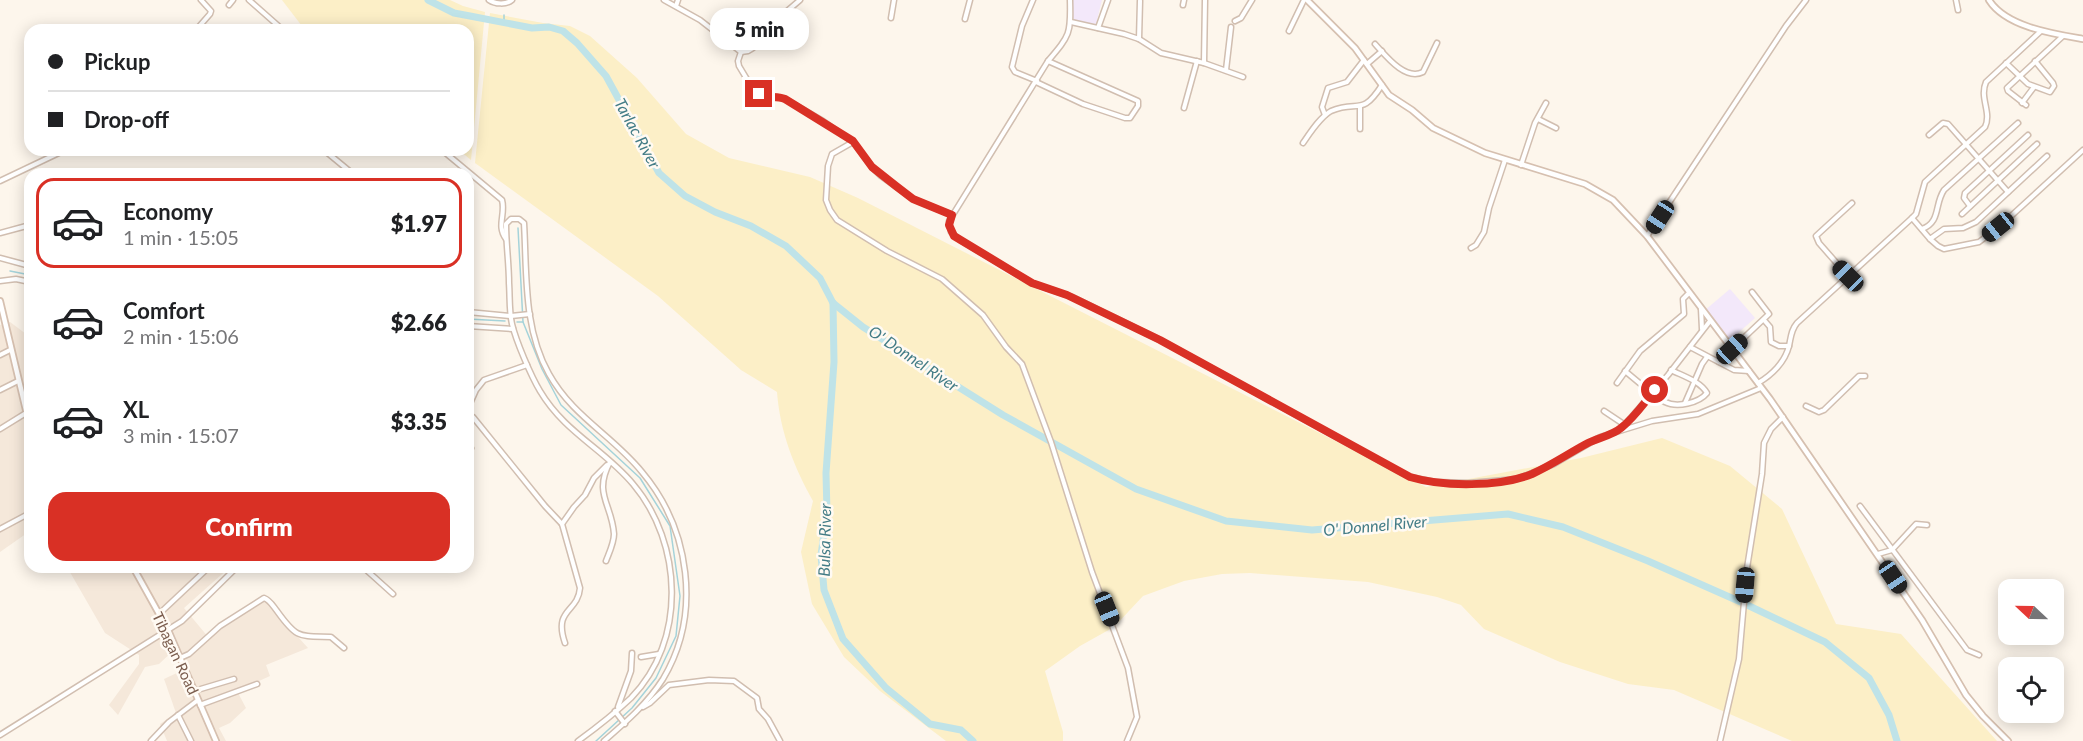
<!DOCTYPE html>
<meta charset="utf-8">
<style>
:root{--surface:#fff;--page:#f2f2f2;--text:#202124;--muted:#757577;--line:#e0e0e0;--accent:#d93025}
body{margin:0;font-family:Lato,sans-serif;background:var(--page);color:var(--text);height:100vh;display:flex;flex-direction:column;font-size:22px;white-space:nowrap}
*{box-sizing:border-box;margin:0}
p{font-size:20px;color:var(--muted)}
.icon{flex:none;width:33px;height:33px;fill:none;stroke:currentColor;stroke-width:2;stroke-linecap:round;stroke-linejoin:round}
.map{position:relative;flex:1;overflow:hidden}
.details{position:absolute;left:24px;top:168px;width:450px;height:405px;display:flex;flex-direction:column;background:var(--surface);border-radius:18px;box-shadow:0 3px 15px #0003}
.details>*{flex:none}
.top-card{position:absolute;left:24px;top:24px;width:450px;height:132px;border-radius:18px;box-shadow:0 3px 15px #0003;display:grid;align-content:center;height:132px;padding:0 24px;background:var(--surface)}
.needle{width:39px;rotate:292deg}
.fabs{position:absolute;left:1998px;top:579px;display:grid;gap:12px}
.fabs a{display:grid;place-items:center;width:66px;height:66px;border-radius:12px;background:var(--surface);box-shadow:0 3px 15px #0003;font-size:30px}
.end{position:absolute;width:27px;height:27px;margin:-14px;border:8px solid #d93025;background:#fff;box-shadow:0 0 0 3px #fff}
.from{border-radius:50%}
.bubble{position:absolute;height:42px;border-radius:18px;background:var(--surface);box-shadow:0 3px 15px #0003;font-size:20px;font-weight:800;line-height:42px;text-align:center}
.car{position:absolute;width:18px;height:36px;margin:-18px -9px;border-radius:8px;box-shadow:0 0 4px 2px #0007;background:linear-gradient(#222 24%,#8ab4d8 0 40%,#222 0 76%,#8ab4d8 0 86%,#222 0)}
.top-card b{display:flex;align-items:center;gap:21px;height:57px;font-size:22px}
.top-card b+b{border-top:2px solid var(--line)}
.top-card i{width:15px;height:15px;background:var(--text)}
ul{padding:10px 0 0;list-style:none}
li{display:flex;align-items:center;gap:18px;height:90px;margin:0 12px 9px;padding:0 12px;border:3px solid transparent;border-radius:18px}
li div{flex:1}
li b{display:block;font-size:22px}
li em{font-style:normal;font-weight:800}
li.active{border-color:var(--accent)}
li>.icon{width:54px;height:54px;stroke-width:1.5}
.action{display:flex;gap:12px;margin-top:auto;padding:12px 24px}
.action a{flex:1;height:69px;border-radius:18px;background:var(--accent);color:#fff;font-size:24px;font-weight:800;line-height:69px;text-align:center}
.map>svg:first-child{display:block}
</style>
<div class="map">
<svg width="2083" height="741" viewBox="0 0 2083 741">
<rect width="100%" height="100%" fill="#fdf6ec"/>
<g fill="#f5e8da">
<path d="M10,322l20,15v194l-30,21v-227z"/>
<path d="M67,567h163l-46,41 25,30 53,-41 46,51 -42,17 4,11 -33,15 9,17 -16,15 -11,5 7,13h-59l-7,-17 16,-11 -12,-34 17,-8 -7,-21 -15,14 -14,3 -27,48 -9,-10 30,-41v-9l-34,-22z"/>
</g>
<g fill="#f3e8fa">
<path d="M1071,0h31l-6,24 -24,-3z"/>
<path d="M1730,289l25,29 -27,24 -24,-31z"/>
</g>
<g fill="#fcefc7">
<path d="M282,0h168l13,6 22,6 -14,148 -12,-10h9v-120h-163z"/>
<path d="M490,13l53,10 27,3 20,10 47,42 49,56 43,24 81,19 48,21 568,289 155,-29 81,-20 68,28 52,43 54,115 65,10 96,107h-205l-118,-51 -46,-6 -68,-22 -76,-33 -23,-24 -24,-8 -69,-15 -118,-9 -28,1 -38,7 -41,15 -29,31 -34,19 -35,25 18,61v9h-117l-66,-50 -36,-34 -32,-53 -11,-52 12,-51c-19,-34 -33,-69 -36,-109l-36,-22 -83,-74 -183,-133z"/>
</g>
<g fill="none" stroke-linecap="round" stroke-linejoin="round">
<g stroke="#a5d3da" stroke-width="1.5">
<path d="M504,22v-7"/>
<path d="M518,228l5,94 19,47 19,36 79,73 30,48 10,70 -4,40 -20,42 -24,30 -36,33"/>
<path d="M10,271l20,4"/>
<path d="M468,319l37,2"/>
<path d="M517,322h6"/>
</g>
<g stroke="#bfe3e8" stroke-width="7">
<path d="M428,0l26,13 16,3 62,12 17,-1 14,4 14,12 29,33 53,97 26,23 30,16 36,14 35,20 34,32 13,25 30,24 140,88 133,74 90,32 86,9 196,-16 55,13 85,34 95,42 82,39 44,36 20,37 8,26"/>
<path d="M833,303l1,59 -8,111 1,40 -6,42 3,35 19,49 43,49 44,36 31,6 12,11"/>
</g>
<defs>
<g id="street">
<path d="M249,0l34,30"/>
<path d="M489,0c6,4 17,5 23,0"/>
<path d="M664,0l36,20 41,32 7,-1 5,-3 13,-19 34,-29"/>
<path d="M1033,0l-11,26 -10,41 3,5 22,9"/>
<path d="M1070,0c1,34 0,35 -22,61l-99,160 2,11 9,8 72,43 40,14 88,43 233,128 17,9 25,5 33,1 49,-4 37,-15 46,-27 52,-16 46,-7 63,-26"/>
<path d="M1956,0l2,10"/>
<path d="M229,5l4,-5"/>
<path d="M1183,5l1,-5"/>
<path d="M676,6l2,-6"/>
<path d="M891,18l3,-18"/>
<path d="M965,19l5,-19"/>
<path d="M1235,21l6,-3 11,-18"/>
<path d="M1071,22l53,12 15,5 22,14 43,10 39,14"/>
<path d="M1098,28l10,-28"/>
<path d="M196,30l14,-16 1,-3 -10,-11"/>
<path d="M1289,31l15,-31"/>
<path d="M2041,31l-55,51c-7,16 6,30 -1,45l-60,55 -9,32 -4,4 18,21 14,-10 19,-1 13,-6 71,-66"/>
<path d="M1139,39l1,-38"/>
<path d="M1375,44c11,12 30,37 48,28l14,-29"/>
<path d="M741,52l-3,9 1,5 12,20 8,8 7,3h12l7,2 38,22 30,21 19,25 9,9 32,23 39,16"/>
<path d="M1204,63l1,-63"/>
<path d="M2006,63l22,21 22,8 4,-6 -1,-3 -18,-22"/>
<path d="M1367,64l15,-13"/>
<path d="M1226,70l5,-43"/>
<path d="M1036,82l47,22 42,14h5l8,-12v-5l-90,-40"/>
<path d="M2022,103l12,-16"/>
<path d="M2026,105l-18,-14 -1,-3 56,-52"/>
<path d="M1360,107v22"/>
<path d="M1184,108l13,-47"/>
<path d="M1325,115l-3,-8 6,-19 19,-6 17,-22"/>
<path d="M1538,119l18,9"/>
<path d="M1929,135l14,-12 5,1 60,68"/>
<path d="M853,142l-21,12 -4,12 -2,34 4,10 7,10 50,31 55,28 41,36 23,32 16,17 29,78 41,130 36,96 9,49 -10,24"/>
<path d="M1303,143c7,-10 17,-26 28,-32 27,-12 30,7 51,-26"/>
<path d="M324,150l29,24"/>
<path d="M442,150l60,50c4,14 -6,26 4,39"/>
<path d="M1521,165l14,-42 11,-20"/>
<path d="M0,181l65,-31"/>
<path d="M1970,206l-6,-8 1,-5 63,-58"/>
<path d="M1962,214l75,-70"/>
<path d="M1922,229c19,-7 12,-24 22,-39l74,-67"/>
<path d="M0,233l30,-8"/>
<path d="M1647,236l139,-210 20,-26"/>
<path d="M1930,239l8,7 6,3 35,-7 20,-15 84,-77"/>
<path d="M1471,248l5,-3 8,-13 5,-24 16,-48"/>
<path d="M0,258l30,8"/>
<path d="M1848,276l-29,-33 -3,-7 36,-33"/>
<path d="M0,281l16,-2 14,3"/>
<path d="M1701,309l1,20"/>
<path d="M468,312l43,4 19,-2"/>
<path d="M1764,320l6,7 1,15 8,4h10"/>
<path d="M468,326l45,3"/>
<path d="M1690,347l44,23 15,1"/>
<path d="M1732,349l37,-35 -17,-22"/>
<path d="M0,355l10,-5"/>
<path d="M1719,362l5,-12 6,-4"/>
<path d="M1625,371l18,15"/>
<path d="M1617,383l23,-32 44,-37 -1,-15 6,-6"/>
<path d="M1758,383c14,-8 27,-21 31,-37 2,-9 2,-16 8,-23l115,-105"/>
<path d="M0,390l18,-9"/>
<path d="M1653,393c4,3 8,7 12,9 12,6 34,1 42,-9 -7,-12 -24,-17 -36,-23"/>
<path d="M1685,403l17,-39 5,-7"/>
<path d="M1806,406l13,6 5,-2 35,-34h6"/>
<path d="M468,408l8,-18 8,-10 43,-15"/>
<path d="M1604,411l21,14"/>
<path d="M468,415l5,2 72,89 17,18 18,64c-2,25 -27,20 -15,55"/>
<path d="M0,429l26,-16"/>
<path d="M1621,429l47,-54 42,-54"/>
<path d="M468,444l3,4"/>
<path d="M1860,506l107,144 12,5"/>
<path d="M562,524l12,-17 11,-12 9,-17 13,-13"/>
<path d="M0,529l30,-16"/>
<path d="M1878,554l14,-4 24,-26 11,1"/>
<path d="M606,561c3,-8 8,-18 8,-27 -2,-30 -21,-40 -4,-72"/>
<path d="M363,567l30,27"/>
<path d="M159,614l50,-47"/>
<path d="M641,657l18,-3"/>
<path d="M180,658l9,-4 31,-28 44,-28c6,2 9,8 13,13 20,28 22,25 54,26l13,11"/>
<path d="M194,691l40,-12"/>
<path d="M200,705l57,-21"/>
<path d="M618,707l13,-36 1,-18"/>
<path d="M643,707l7,-4 19,-18 40,-5 25,1 23,17 2,11 9,10 12,22"/>
<path d="M615,711l10,13"/>
<path d="M178,715l13,26"/>
<path d="M0,735l182,-114 55,-54"/>
<path d="M151,741l18,-19 29,-22"/>
<path d="M578,741c18,-13 37,-28 53,-43 56,-57 52,-155 2,-214 -29,-35 -68,-51 -93,-93 -9,-15 -24,-50 -28,-67 -3,-13 -2,-27 -3,-41 0,-19 -3,-39 -3,-59l5,-5h8l5,4c3,50 -1,105 25,151 24,43 63,61 93,98 48,57 60,142 21,207 -16,25 -37,43 -59,62"/>
<path d="M1720,741l19,-82 8,-91 15,-94 2,-31 7,-14 12,-12"/>
</g>
<g id="secondary">
<path d="M1307,0l48,48 34,47 23,15 21,18 52,25 100,31 28,16 34,36 123,163 152,221 44,75 17,21 25,25"/>
<path d="M1989,0c17,27 65,34 94,39"/>
<path d="M0,301l30,126"/>
<path d="M133,567l35,63 48,111"/>
</g>
</defs>
<use href="#street" stroke="#d1beb0" stroke-width="7"/>
<use href="#secondary" stroke="#d6c0b0" stroke-width="8"/>
<use href="#street" stroke="#fff" stroke-width="4"/>
<use href="#secondary" stroke="#fff" stroke-width="4.5"/>
</g>
<g fill="none" stroke-linecap="round" stroke-linejoin="round">
<path stroke="#d93025" stroke-width="8" d="M759,94c8,5 17,1 26,5l68,42 19,26 24,19 17,13 39,16 -3,10 5,11 78,47 35,12 93,45 250,137c33,10 90,10 122,-3 20,-9 37,-21 56,-31 10,-5 25,-8 33,-15 13,-10 23,-25 34,-38"/>
</g>
<g text-anchor="middle" dominant-baseline="central" stroke-width="5" stroke-linejoin="round" paint-order="stroke">
<g font-size="15" fill="#7a5c4d" stroke="#fffaf3">
<text transform="translate(176 653) rotate(65)">Tibagan Road</text>
</g>
<g font-size="16" font-style="italic" fill="#437c86" stroke="#fffaf3">
<text transform="translate(638 133) rotate(61)">Tarlac River</text>
<text transform="translate(914 358) rotate(34)">O' Donnel River</text>
<text transform="translate(1375 525) rotate(-5)">O' Donnel River</text>
<text transform="translate(824 540) rotate(-89)">Bulsa River</text>
</g>
</g>
</svg>
<div class="fabs">
<a><svg class="needle" viewBox="-14 -14 28 28"><path d="M0-13l5 13h-10z" fill="#e53935"/><path d="M0 13l5-13h-10z" fill="#757577"/></svg></a>
<a><svg class="icon" aria-label="locate" viewBox="0 0 24 24"><circle cx="12" cy="12" r="6"/><path d="M12 2v4M12 18v4M2 12h4M18 12h4"/></svg></a>
</div>
<i class="end from" style="left:1655px;top:390px"></i>
<i class="end" style="left:759px;top:94px"></i>
<div class="bubble" style="left:710px;top:8px;width:99px">5 min</div>
<i class="car" style="left:1660px;top:217px;rotate:213deg"></i>
<i class="car" style="left:1998px;top:227px;rotate:231deg"></i>
<i class="car" style="left:1848px;top:276px;rotate:315deg"></i>
<i class="car" style="left:1732px;top:349px;rotate:47deg"></i>
<i class="car" style="left:1893px;top:577px;rotate:146deg"></i>
<i class="car" style="left:1745px;top:585px;rotate:185deg"></i>
<i class="car" style="left:1107px;top:609px;rotate:158deg"></i>
<div class="top-card">
<b><i class="from"></i>Pickup</b>
<b><i></i>Drop-off</b>
</div>
<section class="details">
<ul>
<li class="active"><svg class="icon" aria-label="car" viewBox="0 0 24 24"><path d="M5 17H2v-5l4-1 3-4h7l3 4 3 1v5h-3M9 17h6M6 11h13"/><circle cx="7" cy="17" r="2"/><circle cx="17" cy="17" r="2"/></svg><div><b>Economy</b><p>1 min · 15:05</p></div><em>$1.97</em></li>
<li><svg class="icon" aria-label="car" viewBox="0 0 24 24"><path d="M5 17H2v-5l4-1 3-4h7l3 4 3 1v5h-3M9 17h6M6 11h13"/><circle cx="7" cy="17" r="2"/><circle cx="17" cy="17" r="2"/></svg><div><b>Comfort</b><p>2 min · 15:06</p></div><em>$2.66</em></li>
<li><svg class="icon" aria-label="car" viewBox="0 0 24 24"><path d="M5 17H2v-5l4-1 3-4h7l3 4 3 1v5h-3M9 17h6M6 11h13"/><circle cx="7" cy="17" r="2"/><circle cx="17" cy="17" r="2"/></svg><div><b>XL</b><p>3 min · 15:07</p></div><em>$3.35</em></li>
</ul>
<div class="action"><a>Confirm</a></div>
</section>
</div>
